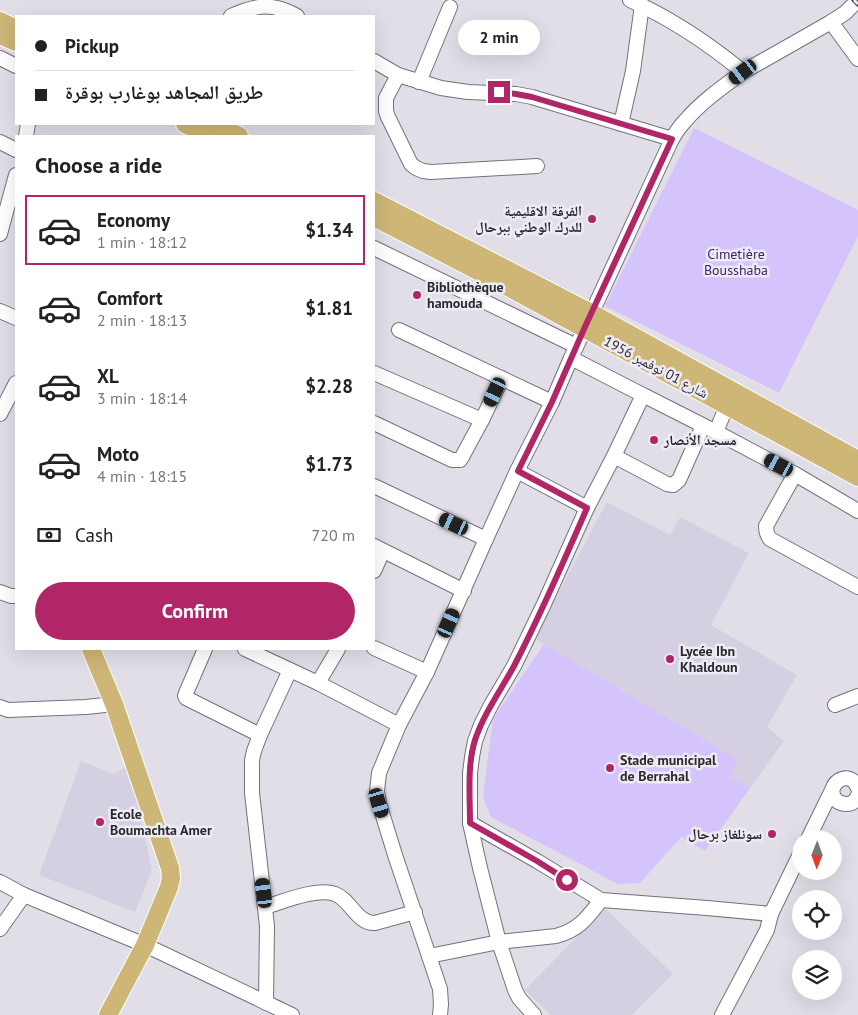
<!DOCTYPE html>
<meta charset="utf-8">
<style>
:root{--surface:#fff;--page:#f6f6f6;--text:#222;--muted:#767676;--line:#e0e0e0;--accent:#b02666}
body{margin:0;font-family:"PT Sans","Noto Naskh Arabic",sans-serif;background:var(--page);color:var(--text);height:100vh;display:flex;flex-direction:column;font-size:19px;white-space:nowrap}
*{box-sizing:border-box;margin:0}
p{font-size:16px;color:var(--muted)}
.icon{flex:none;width:28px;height:28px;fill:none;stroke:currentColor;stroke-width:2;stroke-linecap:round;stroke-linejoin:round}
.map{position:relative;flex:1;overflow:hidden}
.drawer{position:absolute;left:15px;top:135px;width:360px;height:515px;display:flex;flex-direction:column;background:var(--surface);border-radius:0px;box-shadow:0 5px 20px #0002}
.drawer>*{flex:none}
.banner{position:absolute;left:15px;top:15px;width:360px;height:110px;border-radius:0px;box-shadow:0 5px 20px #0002;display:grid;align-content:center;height:110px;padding:0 20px;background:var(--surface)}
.needle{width:32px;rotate:181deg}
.fabs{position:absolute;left:792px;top:830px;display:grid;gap:10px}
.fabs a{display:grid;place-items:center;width:50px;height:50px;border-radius:50%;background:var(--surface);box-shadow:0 5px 20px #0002;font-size:25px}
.end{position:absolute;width:22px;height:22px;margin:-11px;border:6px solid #b02666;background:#fff;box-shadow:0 0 0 2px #fff}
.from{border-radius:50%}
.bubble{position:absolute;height:35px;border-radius:18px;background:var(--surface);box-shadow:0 5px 20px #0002;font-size:16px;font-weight:600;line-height:35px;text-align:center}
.car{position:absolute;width:15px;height:30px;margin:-15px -8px;border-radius:6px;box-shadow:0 0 4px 1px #0007;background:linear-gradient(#222 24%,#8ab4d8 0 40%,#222 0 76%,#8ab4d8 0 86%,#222 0)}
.banner b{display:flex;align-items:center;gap:18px;height:48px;font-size:19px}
.banner b+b{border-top:1px solid var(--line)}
.banner i{width:12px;height:12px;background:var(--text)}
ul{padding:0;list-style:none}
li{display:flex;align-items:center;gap:15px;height:70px;margin:0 10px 8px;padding:0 10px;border:2px solid transparent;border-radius:0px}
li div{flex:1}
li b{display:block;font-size:19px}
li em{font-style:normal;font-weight:600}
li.on{border-color:var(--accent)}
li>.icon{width:45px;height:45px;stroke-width:1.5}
h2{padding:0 20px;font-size:22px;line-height:60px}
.pay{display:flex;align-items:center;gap:12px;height:55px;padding:0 20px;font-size:19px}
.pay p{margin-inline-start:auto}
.action{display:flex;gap:10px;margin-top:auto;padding:10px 20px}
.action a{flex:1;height:58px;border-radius:30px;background:var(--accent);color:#fff;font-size:20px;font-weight:600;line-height:58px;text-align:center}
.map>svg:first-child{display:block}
</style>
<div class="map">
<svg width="858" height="1015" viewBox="0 0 858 1015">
<rect width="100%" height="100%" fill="#e1dee8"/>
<g fill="#d5d0e1">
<path d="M607,502l63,33 10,-18 69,36 -38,72 86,50 -30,52 17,14 -34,47 -20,-12 9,-16 -205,-122z"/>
<path d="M81,761l33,13 15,-9 23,105 -17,42 -96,-37z"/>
<path d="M605,908l68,66 -41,41h-81l-26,-25z"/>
</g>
<g fill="#d5c3fb">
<path d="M694,128l164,82v26l-79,157 -174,-87z"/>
<path d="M544,644l195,116 -9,16 20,12 -45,63 -24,-14 -41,46 -22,1 -127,-67 -8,-20 10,-78z"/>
</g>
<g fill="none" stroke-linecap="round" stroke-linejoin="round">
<defs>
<g id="minor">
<path d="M630,0c42,19 78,43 113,72"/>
<path d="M231,16c25,-11 41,-14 66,0"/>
<path d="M831,22l27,37"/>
<path d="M0,58l16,8"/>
<path d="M374,61l24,14 43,13 27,4 48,2 16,3 140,42"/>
<path d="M398,75l-12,23v13l2,6 23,47 5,4 7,3 8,1 106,-6"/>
<path d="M419,82l31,-75"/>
<path d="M621,124l12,-53 9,-66"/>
<path d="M26,136l2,-12"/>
<path d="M0,142l16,8"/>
<path d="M0,234l16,-59"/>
<path d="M374,248l202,98"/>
<path d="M0,311l16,7"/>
<path d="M399,330l153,72"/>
<path d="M374,373l108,47"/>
<path d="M643,395l-72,-37 101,-219c4,-7 9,-14 14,-19 15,-18 38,-34 57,-48l88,-50 14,-9 13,-13"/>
<path d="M0,414l16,-31"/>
<path d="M374,423l78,37h8l2,-3 20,-37 20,-42"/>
<path d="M716,432l11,-27"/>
<path d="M614,456l53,28 6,1 6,-5 24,-54"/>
<path d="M517,471l70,37"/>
<path d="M795,474l-29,52c0,6 1,9 4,13l88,48"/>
<path d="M374,486l112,53"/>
<path d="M374,546l90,45"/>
<path d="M374,571l9,-20"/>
<path d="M0,592l11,4h5"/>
<path d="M374,648l53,24"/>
<path d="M205,649l-19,44 -1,3 1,2 74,37"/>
<path d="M245,649l73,34 81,42"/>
<path d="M318,683l20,-34"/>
<path d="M835,705l23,-9"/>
<path d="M0,707l8,3 78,-3 28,-3"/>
<path d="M858,788c-9,-22 -35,-2 -22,12 3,3 7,4 11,4 6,0 9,-4 11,-9"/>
<path d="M470,823l10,45 19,74 16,48 4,8 15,17"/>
<path d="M808,839l24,-49"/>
<path d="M0,882l24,13 121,50 147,70"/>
<path d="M265,907c17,-5 53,-20 70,-13 15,5 22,30 40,29l40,-11"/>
<path d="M771,914l-64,-6 -106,-8 -64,-39 -67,-38v-50l2,-16 3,-16 6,-16 10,-20 23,-39 30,-62 43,-96 27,-52 29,-61 73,37 79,42 63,37"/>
<path d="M0,929l24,-34"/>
<path d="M429,956l70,-14 57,-6c23,-6 31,-18 45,-36"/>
<path d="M266,1003l1,-77 -15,-133v-33l2,-9 6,-16 30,-65"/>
<path d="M440,1015l1,-11 -1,-15 -45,-134 -16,-52 -2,-12 2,-18 20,-48 28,-53 59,-133 31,-68 35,-69 19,-44"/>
<path d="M722,1015l45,-85 4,-16 30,-62"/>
</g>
<g id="major">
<path d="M0,21l16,8"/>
<path d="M0,35l16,7"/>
<path d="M185,124l25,12"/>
<path d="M213,124l26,12"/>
<path d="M374,201l217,112 267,147"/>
<path d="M374,217l125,65 359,195"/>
<path d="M91,649l23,55 56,164 1,10 -2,9 -24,58 -37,70"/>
</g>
</defs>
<use href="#minor" stroke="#73717a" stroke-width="16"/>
<use href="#major" stroke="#fff" stroke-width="20"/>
<use href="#minor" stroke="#fff" stroke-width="14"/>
<use href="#major" stroke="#ceb677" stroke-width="18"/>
<defs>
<path id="rail" d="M854,0l4,4"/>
</defs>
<use href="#rail" stroke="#464448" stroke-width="5"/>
<use href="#rail" stroke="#eeebf5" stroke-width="3" stroke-dasharray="9" stroke-linecap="butt"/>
</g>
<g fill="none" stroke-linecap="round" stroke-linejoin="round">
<path stroke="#b02666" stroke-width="6" d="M499,92l17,2 16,3 140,42 -88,190 -32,73 -34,69 69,37c-23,53 -46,106 -73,158 -13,24 -30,47 -39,74 -8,26 -5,56 -5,83l67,38 30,19"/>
</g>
<g fill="#b02666" stroke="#eeebf5" stroke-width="2">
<circle cx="592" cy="219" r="5"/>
<circle cx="417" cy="295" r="5"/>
<circle cx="654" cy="440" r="5"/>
<circle cx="670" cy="659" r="5"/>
<circle cx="610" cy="768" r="5"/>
<circle cx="100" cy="822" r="5"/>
<circle cx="772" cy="834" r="5"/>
</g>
<g text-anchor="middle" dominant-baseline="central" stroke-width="5" stroke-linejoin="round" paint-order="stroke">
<g font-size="14" font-weight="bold" fill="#2b2a2d" stroke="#eeebf5" text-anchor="start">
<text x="582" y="211" text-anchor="end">الفرقة الاقليمية<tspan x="582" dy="16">للدرك الوطني ببرحال</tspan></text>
<text x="427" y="287">Bibliothèque<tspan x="427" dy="16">hamouda</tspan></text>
<text x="664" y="440">مسجد الأنصار</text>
<text x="680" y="651">Lycée Ibn<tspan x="680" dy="16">Khaldoun</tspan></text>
<text x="620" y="760">Stade municipal<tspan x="620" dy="16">de Berrahal</tspan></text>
<text x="110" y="814">Ecole<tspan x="110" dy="16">Boumachta Amer</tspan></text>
<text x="762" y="834" text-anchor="end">سونلغاز برحال</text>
</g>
<g font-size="14" fill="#402666" stroke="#eeebf5">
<text x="736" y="254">Cimetière<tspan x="736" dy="16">Bousshaba</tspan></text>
</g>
<g font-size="14" fill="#2b2a2d" stroke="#eeebf5">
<text transform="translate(656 367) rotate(28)">شارع 01 نوفمبر 1956</text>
</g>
</g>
</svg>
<div class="fabs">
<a><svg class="needle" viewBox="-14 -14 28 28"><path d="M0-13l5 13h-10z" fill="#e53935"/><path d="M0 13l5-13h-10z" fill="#767676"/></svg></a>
<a><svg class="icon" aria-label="locate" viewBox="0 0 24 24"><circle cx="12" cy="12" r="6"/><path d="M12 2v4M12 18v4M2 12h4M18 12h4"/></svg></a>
<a><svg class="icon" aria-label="layers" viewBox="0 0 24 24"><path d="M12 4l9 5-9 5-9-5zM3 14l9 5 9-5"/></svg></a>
</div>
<i class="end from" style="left:567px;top:880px"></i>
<i class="end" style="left:499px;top:92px"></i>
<div class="bubble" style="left:458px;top:20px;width:82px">2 min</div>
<i class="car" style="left:743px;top:72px;rotate:233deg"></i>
<i class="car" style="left:495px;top:392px;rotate:205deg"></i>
<i class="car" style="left:779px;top:465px;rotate:298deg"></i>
<i class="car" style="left:454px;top:524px;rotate:295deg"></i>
<i class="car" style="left:449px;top:623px;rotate:24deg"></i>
<i class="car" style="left:379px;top:803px;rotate:163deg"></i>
<i class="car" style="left:264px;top:893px;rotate:353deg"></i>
<div class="banner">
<b><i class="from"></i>Pickup</b>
<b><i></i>طريق المجاهد بوغارب بوقرة</b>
</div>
<section class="drawer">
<h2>Choose a ride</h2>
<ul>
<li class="on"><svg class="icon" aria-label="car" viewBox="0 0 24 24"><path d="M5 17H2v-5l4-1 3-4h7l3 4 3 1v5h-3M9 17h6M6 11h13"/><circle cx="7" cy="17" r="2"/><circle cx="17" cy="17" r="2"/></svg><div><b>Economy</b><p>1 min · 18:12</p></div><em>$1.34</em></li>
<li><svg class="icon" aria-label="car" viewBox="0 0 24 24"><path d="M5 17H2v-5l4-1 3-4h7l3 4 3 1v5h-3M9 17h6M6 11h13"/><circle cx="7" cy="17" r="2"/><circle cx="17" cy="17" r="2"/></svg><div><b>Comfort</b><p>2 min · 18:13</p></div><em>$1.81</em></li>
<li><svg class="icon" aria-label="car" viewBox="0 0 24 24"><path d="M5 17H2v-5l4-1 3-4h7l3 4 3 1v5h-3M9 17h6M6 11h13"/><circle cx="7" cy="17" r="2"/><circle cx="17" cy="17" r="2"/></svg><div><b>XL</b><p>3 min · 18:14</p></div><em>$2.28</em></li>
<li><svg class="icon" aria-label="car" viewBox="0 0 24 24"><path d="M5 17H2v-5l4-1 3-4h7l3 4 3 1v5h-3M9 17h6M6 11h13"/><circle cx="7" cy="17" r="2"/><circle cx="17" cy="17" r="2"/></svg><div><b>Moto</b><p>4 min · 18:15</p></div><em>$1.73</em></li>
</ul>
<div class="pay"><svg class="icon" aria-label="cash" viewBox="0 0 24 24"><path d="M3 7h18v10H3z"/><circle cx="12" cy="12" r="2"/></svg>Cash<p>720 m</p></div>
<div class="action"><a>Confirm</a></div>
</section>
</div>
